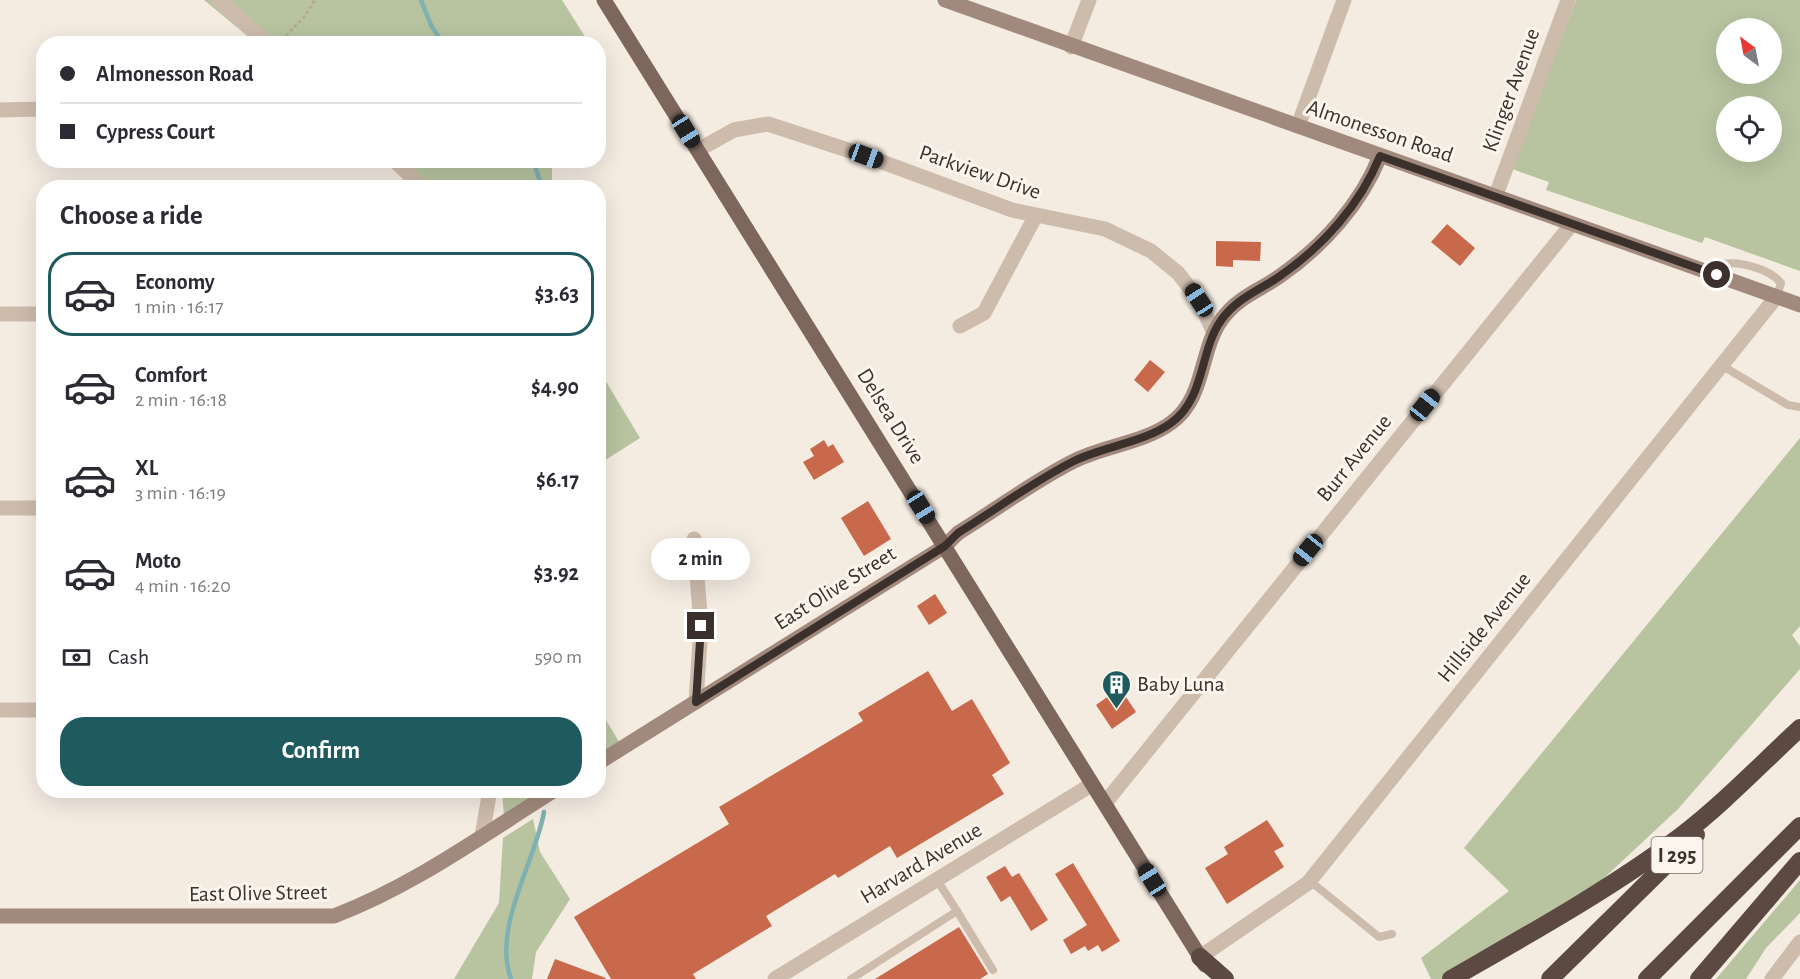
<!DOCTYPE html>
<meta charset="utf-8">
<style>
:root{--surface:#fff;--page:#f7f7f7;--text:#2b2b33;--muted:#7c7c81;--line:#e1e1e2;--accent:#1f5a5e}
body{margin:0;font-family:"Alegreya Sans",sans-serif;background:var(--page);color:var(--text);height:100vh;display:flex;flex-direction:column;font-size:22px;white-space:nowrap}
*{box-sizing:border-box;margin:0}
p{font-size:20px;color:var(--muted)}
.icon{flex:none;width:33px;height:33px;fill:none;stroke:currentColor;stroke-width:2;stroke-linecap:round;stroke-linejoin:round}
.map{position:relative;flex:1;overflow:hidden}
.panel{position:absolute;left:36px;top:180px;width:570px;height:618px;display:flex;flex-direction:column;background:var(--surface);border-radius:24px;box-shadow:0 6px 24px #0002}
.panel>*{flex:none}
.hud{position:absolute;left:36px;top:36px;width:570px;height:132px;border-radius:24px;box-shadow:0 6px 24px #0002;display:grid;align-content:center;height:132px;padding:0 24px;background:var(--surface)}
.needle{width:39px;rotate:328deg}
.buttons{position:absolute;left:1716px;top:18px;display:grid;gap:12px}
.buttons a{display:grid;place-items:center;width:66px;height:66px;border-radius:50%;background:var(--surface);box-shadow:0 6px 24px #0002;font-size:30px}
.end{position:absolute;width:27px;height:27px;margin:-14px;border:8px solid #3b302b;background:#fff;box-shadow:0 0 0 3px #fff}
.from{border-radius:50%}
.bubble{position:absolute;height:42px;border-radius:21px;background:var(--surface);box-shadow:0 6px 24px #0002;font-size:20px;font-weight:600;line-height:42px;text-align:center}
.car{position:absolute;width:18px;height:36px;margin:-18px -9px;border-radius:8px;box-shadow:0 0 4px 2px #0007;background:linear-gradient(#222 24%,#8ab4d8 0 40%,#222 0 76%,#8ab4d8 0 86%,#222 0)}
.hud b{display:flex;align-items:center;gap:21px;height:57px;font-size:22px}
.hud b+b{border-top:2px solid var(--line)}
.hud i{width:15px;height:15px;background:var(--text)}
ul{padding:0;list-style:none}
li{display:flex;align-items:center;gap:18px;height:84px;margin:0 12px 9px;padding:0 12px;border:3px solid transparent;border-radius:24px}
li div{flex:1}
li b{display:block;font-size:22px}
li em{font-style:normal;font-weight:600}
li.active{border-color:var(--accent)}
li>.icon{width:54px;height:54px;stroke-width:1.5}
h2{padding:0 24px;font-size:27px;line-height:72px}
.pay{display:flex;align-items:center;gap:15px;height:66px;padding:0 24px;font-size:22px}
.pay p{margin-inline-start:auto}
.cta{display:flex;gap:12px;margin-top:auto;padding:12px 24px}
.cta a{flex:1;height:69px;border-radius:24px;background:var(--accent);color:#fff;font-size:24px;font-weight:600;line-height:69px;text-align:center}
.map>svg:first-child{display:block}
</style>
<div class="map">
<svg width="1800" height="979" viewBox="0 0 1800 979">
<rect width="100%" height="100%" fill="#f4ebe1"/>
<g fill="#b8c4a0" fill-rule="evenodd">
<path d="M204,0h358l27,43h-333z"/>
<path d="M1576,0h224v271l-95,-34 -3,6 -156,-53 3,-8 -37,-13zM1726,28h46v46h-46zM1726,106h46v46h-46z"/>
<path d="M396,161h156v26h-123z"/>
<path d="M599,370l41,68 -41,26h-1z"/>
<path d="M1800,438v188l-8,9 8,11v23l-122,140 -90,84 -140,86h-17l-10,-21 88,-67 -45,-43z"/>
<path d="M598,707l23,38 -23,14z"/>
<path d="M502,790l44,1 -42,26z"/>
<path d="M533,819l7,33 30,47 -34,53 -4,27h-78l45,-76 4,-65z"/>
<path d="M1800,880v33l-34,35 -20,31h-30z"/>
</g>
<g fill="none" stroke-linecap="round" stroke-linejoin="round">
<g stroke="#7fb0b2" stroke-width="4.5">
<path d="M421,0l10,25 12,19"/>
<path d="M533,160l9,28"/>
<path d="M511,979c-19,-52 24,-116 33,-167"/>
</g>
</g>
<g fill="#c8694b">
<path d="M1447,224l28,24 -15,18 -29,-24z"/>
<path d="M1216,241l45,1 -1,19 -27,-1v7l-17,-1z"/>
<path d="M1150,360l15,12 -17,20 -14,-12z"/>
<path d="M824,440l4,7 5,-3 11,18 -30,18 -11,-18 11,-6 -4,-7z"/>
<path d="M868,501l23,38 -27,17 -23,-38z"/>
<path d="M935,594l12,19 -18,12 -12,-19z"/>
<path d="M928,671l24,40 20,-12 38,64 -18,12 12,19 -107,64 -7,-12 -52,32 -3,-4 -69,42 6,10 -79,48 3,5h-85l-37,-62 155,-93 -10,-17 144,-86 -5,-8z"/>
<path d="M1120,688l16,24 -24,17 -16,-24z"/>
<path d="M1267,820l17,26 -10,5 10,16 -57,37 -22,-36 23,-14 -4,-7z"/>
<path d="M1073,863l47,78 -18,11 -4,-7 -10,6 -3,-5 -14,8 -8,-14 24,-15 -32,-51z"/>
<path d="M1005,866l7,11 7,-4 29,47 -17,11 -21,-35 -9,6 -15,-25z"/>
<path d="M959,927l29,47 -8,5h-105z"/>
<path d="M555,959l51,19 -1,1h-58z"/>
</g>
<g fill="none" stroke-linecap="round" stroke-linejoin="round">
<path stroke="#b9a596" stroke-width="3" stroke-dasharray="3 3" stroke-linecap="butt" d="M282,40l22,-23 11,-17"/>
<g stroke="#cdbbac" stroke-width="8">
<path d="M1717,275l6,-11c17,-3 47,5 58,19l-4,13"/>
<path d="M1721,365l67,40 12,2"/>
<path d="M1310,881l69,56 13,-3"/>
<path d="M957,911l36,59"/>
<path d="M851,979l106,-68 -20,-31"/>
</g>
<g stroke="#cdbbac" stroke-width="15">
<path d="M219,0l49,44"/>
<path d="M1071,47l18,-47"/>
<path d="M0,110l44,-1"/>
<path d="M1298,126l46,-126"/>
<path d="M698,150l36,-20 34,-6 98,32 146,54 93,19 46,22 27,22 21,27 14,31"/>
<path d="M394,160l29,28"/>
<path d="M1496,195l72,-195"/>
<path d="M0,314h44"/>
<path d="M960,326l24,-13 51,-96"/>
<path d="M0,508h44"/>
<path d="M694,539l7,87 -5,76"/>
<path d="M0,710h44"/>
<path d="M1105,803l466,-578"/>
<path d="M482,836l8,-46"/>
<path d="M1200,957l108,-74 469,-587"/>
<path d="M775,979l316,-194"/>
<path d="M1772,979l28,-37"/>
</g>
<g stroke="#a18a7d" stroke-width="15">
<path d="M945,0l855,305"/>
<path d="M598,763l347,-217 13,-13c39,-24 76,-52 116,-72 30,-15 69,-18 97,-38 35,-25 28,-73 51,-104 16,-22 37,-28 58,-43 43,-30 81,-72 100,-120"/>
<path d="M0,916h334c79,-30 149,-81 221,-126"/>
</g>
<path stroke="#7d675c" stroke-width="15" d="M604,0l601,965"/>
<g stroke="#5c4a42" stroke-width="18">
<path d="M1200,957l25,22"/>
<path d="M1451,979c78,-45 158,-89 230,-143 42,-32 80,-72 119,-108"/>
<path d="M1550,979l146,-144"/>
<path d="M1647,979l153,-153"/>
<path d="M1699,979l101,-118"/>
</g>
</g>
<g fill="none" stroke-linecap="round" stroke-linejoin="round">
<path stroke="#3b302b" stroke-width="8" d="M701,626l-5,76 249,-156 13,-13c39,-24 76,-52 116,-72 30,-15 69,-18 97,-38 35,-25 28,-73 51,-104 16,-22 37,-28 58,-43 43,-30 80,-71 100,-120l337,119"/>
</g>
<defs>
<symbol id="building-pin" viewBox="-11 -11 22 30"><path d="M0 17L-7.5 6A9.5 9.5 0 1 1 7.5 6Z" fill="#1f5a5e" stroke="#fbf5ee"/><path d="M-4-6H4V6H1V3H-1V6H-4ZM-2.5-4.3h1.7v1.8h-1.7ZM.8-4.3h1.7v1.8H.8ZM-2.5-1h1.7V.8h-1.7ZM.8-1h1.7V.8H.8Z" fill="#fff"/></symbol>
</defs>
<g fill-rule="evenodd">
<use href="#building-pin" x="1100" y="668" width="33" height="45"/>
</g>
<g text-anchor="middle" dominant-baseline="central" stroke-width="6" stroke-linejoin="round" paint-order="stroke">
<rect fill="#fbf5ee" stroke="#756b66" stroke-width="1.5" x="1651.5" y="837" width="51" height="36" rx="4.5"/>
<g font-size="21" font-weight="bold" fill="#3b302b">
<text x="1677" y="855">I 295</text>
</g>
<g font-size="22" fill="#3b302b" stroke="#fbf5ee">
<text transform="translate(1511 90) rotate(-70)">Klinger Avenue</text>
<text transform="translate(1380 131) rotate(19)">Almonesson Road</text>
<text transform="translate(980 172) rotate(19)">Parkview Drive</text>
<text transform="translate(891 416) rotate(58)">Delsea Drive</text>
<text transform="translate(1354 458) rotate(-51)">Burr Avenue</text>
<text transform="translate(835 588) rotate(-32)">East Olive Street</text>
<text transform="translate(1484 627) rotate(-51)">Hillside Avenue</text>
<text transform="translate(921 863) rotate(-31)">Harvard Avenue</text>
<text transform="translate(258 893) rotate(-1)">East Olive Street</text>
</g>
<g font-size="22" fill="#3b302b" stroke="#fbf5ee" text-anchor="start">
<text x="1137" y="684">Baby Luna</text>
</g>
</g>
</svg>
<div class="buttons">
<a><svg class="needle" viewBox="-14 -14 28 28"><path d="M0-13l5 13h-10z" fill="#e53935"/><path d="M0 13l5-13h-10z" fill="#7c7c81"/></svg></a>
<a><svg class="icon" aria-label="locate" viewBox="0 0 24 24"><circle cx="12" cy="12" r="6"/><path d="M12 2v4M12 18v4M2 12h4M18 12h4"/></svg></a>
</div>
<i class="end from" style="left:1717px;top:275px"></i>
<i class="end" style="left:701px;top:626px"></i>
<div class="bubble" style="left:651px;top:538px;width:99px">2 min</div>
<i class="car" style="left:686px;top:131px;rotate:148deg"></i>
<i class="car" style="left:866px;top:156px;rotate:110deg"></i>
<i class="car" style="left:1199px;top:300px;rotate:327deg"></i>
<i class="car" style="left:1425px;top:405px;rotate:39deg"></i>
<i class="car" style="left:921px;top:507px;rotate:148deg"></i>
<i class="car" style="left:1308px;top:550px;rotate:219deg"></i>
<i class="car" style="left:1152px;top:880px;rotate:328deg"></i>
<div class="hud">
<b><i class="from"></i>Almonesson Road</b>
<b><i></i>Cypress Court</b>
</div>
<section class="panel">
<h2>Choose a ride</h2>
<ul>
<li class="active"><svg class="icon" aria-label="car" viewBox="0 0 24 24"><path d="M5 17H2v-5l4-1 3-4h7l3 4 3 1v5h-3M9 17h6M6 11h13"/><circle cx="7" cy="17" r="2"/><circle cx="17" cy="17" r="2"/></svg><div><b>Economy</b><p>1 min · 16:17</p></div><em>$3.63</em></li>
<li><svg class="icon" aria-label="car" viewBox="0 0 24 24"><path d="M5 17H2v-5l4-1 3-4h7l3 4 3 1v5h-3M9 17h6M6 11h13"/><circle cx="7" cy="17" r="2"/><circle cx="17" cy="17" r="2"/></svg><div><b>Comfort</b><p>2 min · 16:18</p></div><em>$4.90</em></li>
<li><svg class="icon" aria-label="car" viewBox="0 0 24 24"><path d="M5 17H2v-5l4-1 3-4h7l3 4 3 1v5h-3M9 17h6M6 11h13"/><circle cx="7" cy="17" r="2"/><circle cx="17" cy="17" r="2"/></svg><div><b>XL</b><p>3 min · 16:19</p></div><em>$6.17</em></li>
<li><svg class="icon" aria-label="car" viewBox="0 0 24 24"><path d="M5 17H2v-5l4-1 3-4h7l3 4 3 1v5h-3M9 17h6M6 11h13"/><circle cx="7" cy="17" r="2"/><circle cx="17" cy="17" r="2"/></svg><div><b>Moto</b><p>4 min · 16:20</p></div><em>$3.92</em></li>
</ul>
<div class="pay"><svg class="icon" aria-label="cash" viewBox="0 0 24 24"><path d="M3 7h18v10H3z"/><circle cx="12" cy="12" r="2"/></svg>Cash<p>590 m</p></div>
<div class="cta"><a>Confirm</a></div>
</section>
</div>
